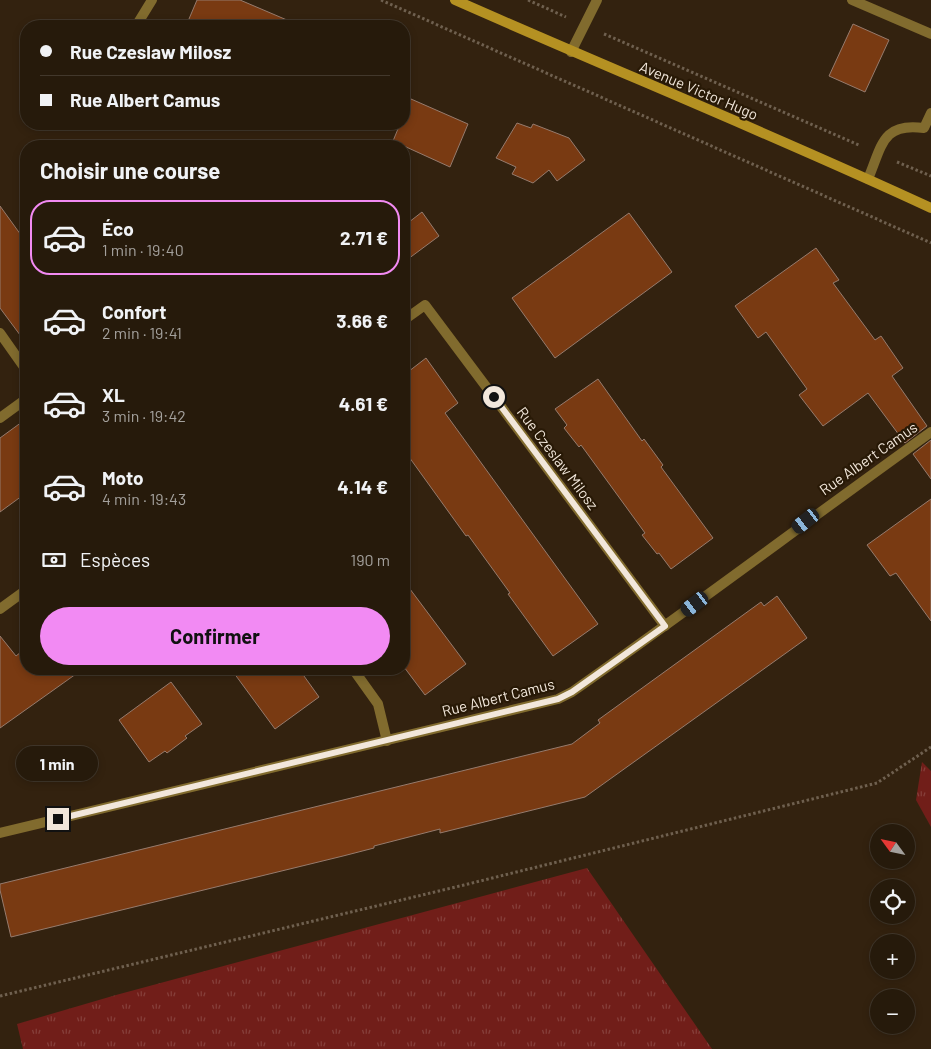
<!DOCTYPE html>
<html lang="fr">
<meta charset="utf-8">
<style>
:root{--surface:#261a0b;--page:#2e2314;--text:#f1f3f6;--muted:#a4a19d;--line:#42382c;--accent:#f28af3}
body{margin:0;font-family:Barlow,sans-serif;background:var(--page);color:var(--text);height:100vh;display:flex;flex-direction:column;font-size:19px;white-space:nowrap}
*{box-sizing:border-box;margin:0}
p{font-size:16px;color:var(--muted)}
.icon{flex:none;width:28px;height:28px;fill:none;stroke:currentColor;stroke-width:2;stroke-linecap:round;stroke-linejoin:round}
.map{position:relative;flex:1;overflow:hidden}
.panel{position:absolute;left:20px;top:140px;width:390px;height:535px;display:flex;flex-direction:column;background:var(--surface);border-radius:20px;box-shadow:0 2px 8px #0003,0 0 0 1px var(--line)}
.panel>*{flex:none}
.guide{position:absolute;left:20px;top:20px;width:390px;height:110px;border-radius:20px;box-shadow:0 2px 8px #0003,0 0 0 1px var(--line);display:grid;align-content:center;height:110px;padding:0 20px;background:var(--surface)}
.needle{width:32px;rotate:303deg}
.tools{position:absolute;left:870px;top:824px;display:grid;gap:10px}
.tools a{display:grid;place-items:center;width:45px;height:45px;border-radius:50%;background:var(--surface);box-shadow:0 2px 8px #0003,0 0 0 1px var(--line);font-size:25px}
.end{position:absolute;width:22px;height:22px;margin:-11px;border:6px solid #f2e7db;background:#111;box-shadow:0 0 0 2px #111}
.from{border-radius:50%}
.bubble{position:absolute;height:35px;border-radius:18px;background:var(--surface);box-shadow:0 2px 8px #0003,0 0 0 1px var(--line);font-size:16px;font-weight:700;line-height:35px;text-align:center}
.car{position:absolute;width:15px;height:30px;margin:-15px -8px;border-radius:6px;box-shadow:0 0 4px 1px #0007;background:linear-gradient(#222 24%,#8ab4d8 0 40%,#222 0 76%,#8ab4d8 0 86%,#222 0)}
.guide b{display:flex;align-items:center;gap:18px;height:48px;font-size:19px}
.guide b+b{border-top:1px solid var(--line)}
.guide i{width:12px;height:12px;background:var(--text)}
ul{padding:0;list-style:none}
li{display:flex;align-items:center;gap:15px;height:75px;margin:0 10px 8px;padding:0 10px;border:2px solid transparent;border-radius:20px}
li div{flex:1}
li b{display:block;font-size:19px}
li em{font-style:normal;font-weight:700}
li.active{border-color:var(--accent)}
li>.icon{width:45px;height:45px;stroke-width:1.5}
h2{padding:0 20px;font-size:22px;line-height:60px}
.pay{display:flex;align-items:center;gap:12px;height:55px;padding:0 20px;font-size:19px}
.pay p{margin-inline-start:auto}
.cta{display:flex;gap:10px;margin-top:auto;padding:10px 20px}
.cta a{flex:1;height:58px;border-radius:30px;background:var(--accent);color:#111;font-size:20px;font-weight:700;line-height:58px;text-align:center}
.map>svg:first-child{display:block}
</style>
<div class="map">
<svg width="931" height="1049" viewBox="0 0 931 1049">
<defs>
<pattern id="grass-tufts" width="24" height="20" patternUnits="userSpaceOnUse" patternTransform="scale(1.25)"><rect width="24" height="20" fill="#711e19"/><path d="M3 7l-1-3M5 7V3M7 7l1-3M15 17l-1-3M17 17v-4M19 17l1-3" fill="none" stroke="#863f3a"/></pattern>
</defs>
<rect width="100%" height="100%" fill="#33220f"/>
<g fill="url(#grass-tufts)">
<path d="M922,762l9,9v56l-15,-27z"/>
<path d="M587,868l125,181h-689l-6,-25 99,-29z"/>
</g>
<g fill="#793a12" stroke="#967b6d">
<path d="M197,0h43l61,26h-115z"/>
<path d="M853,24l36,16 -24,52 -36,-16z"/>
<path d="M411,99l57,25 -18,43 -57,-26 7,-17h4v-8z"/>
<path d="M517,123l14,5 2,-4 36,14 16,22 -28,21 -8,-11 -16,13 -21,-9 4,-7 -20,-9z"/>
<path d="M0,206l26,36v101l-26,-35z"/>
<path d="M422,212l17,24 -35,26v-36z"/>
<path d="M629,213l43,59 -117,86 -43,-60z"/>
<path d="M816,248l23,32 -6,3 42,57 6,-4 22,32 -11,8 35,50 -22,17 -37,-50 -45,33 -24,-31 8,-6 -41,-57 -8,6 -23,-32z"/>
<path d="M426,358l32,45 -13,10 153,211 -45,32 -45,-62 2,-1 -42,-58 -2,1 -62,-86v-75z"/>
<path d="M598,379l44,62 2,-2 19,26 -2,2 52,71 -42,31 -12,-16 -2,1 -15,-19 3,-2 -64,-88 -2,2 -15,-19 3,-3 -12,-16z"/>
<path d="M26,419v74l-26,19v-74z"/>
<path d="M931,440v39l-18,-25z"/>
<path d="M931,499v122l-35,-48 -6,3 -23,-31z"/>
<path d="M404,581l62,83 -41,31 -21,-28z"/>
<path d="M777,596l30,42 -222,159 -145,36v-4l-66,17v2l-31,8 -332,81 -11,-47v-6l572,-140 28,-21 -2,-3 163,-118 3,4z"/>
<path d="M0,636l16,20 10,-8v21h57l-83,59z"/>
<path d="M231,669h68l20,28 -44,32z"/>
<path d="M171,682l31,42 -17,12 2,2 -20,15 -2,-2 -16,11 -30,-42z"/>
</g>
<g fill="none" stroke-linecap="round" stroke-linejoin="round">
<g stroke="#6f604f" stroke-width="3" stroke-dasharray="2.5 2.5" stroke-linecap="butt">
<path d="M381,0l550,243"/>
<path d="M528,0l38,17"/>
<path d="M604,34l255,111"/>
<path d="M897,162l34,14"/>
<path d="M0,996l464,-111 413,-102 54,-36"/>
</g>
<g stroke="#816b2e" stroke-width="10">
<path d="M852,0l79,34"/>
<path d="M571,52l26,-52"/>
<path d="M868,179c14,-33 14,-57 56,-51l7,-15"/>
<path d="M0,333l26,37"/>
</g>
<g stroke="#816b2e" stroke-width="10">
<path d="M136,26l16,-26"/>
<path d="M404,320l21,-15 240,321"/>
<path d="M0,418l26,-19"/>
<path d="M0,609l26,-19"/>
<path d="M353,669l25,35 9,37"/>
<path d="M0,833l558,-134 14,-7c121,-85 239,-174 359,-260"/>
</g>
<path stroke="#b59122" stroke-width="10" d="M455,0c158,70 319,135 476,208"/>
</g>
<g fill="none" stroke-linecap="round" stroke-linejoin="round">
<path stroke="#f2e7db" stroke-width="6" d="M58,819l500,-120 14,-7 93,-66 -171,-229"/>
</g>
<g text-anchor="middle" dominant-baseline="central" stroke-width="4.5" stroke-linejoin="round" paint-order="stroke">
<g font-size="15" fill="#f2e7db" stroke="#281906">
<text transform="translate(699 90) rotate(23)">Avenue Victor Hugo</text>
<text transform="translate(558 458) rotate(53)">Rue Czeslaw Milosz</text>
<text transform="translate(868 458) rotate(-35)">Rue Albert Camus</text>
<text transform="translate(498 697) rotate(-14)">Rue Albert Camus</text>
</g>
</g>
</svg>
<div class="tools">
<a><svg class="needle" viewBox="-14 -14 28 28"><path d="M0-13l5 13h-10z" fill="#e53935"/><path d="M0 13l5-13h-10z" fill="#a4a19d"/></svg></a>
<a><svg class="icon" aria-label="locate" viewBox="0 0 24 24"><circle cx="12" cy="12" r="6"/><path d="M12 2v4M12 18v4M2 12h4M18 12h4"/></svg></a>
<a>+</a>
<a>−</a>
</div>
<i class="end from" style="left:494px;top:397px"></i>
<i class="end" style="left:58px;top:819px"></i>
<div class="bubble" style="left:16px;top:746px;width:82px">1 min</div>
<i class="car" style="left:806px;top:521px;rotate:232deg"></i>
<i class="car" style="left:695px;top:604px;rotate:233deg"></i>
<div class="guide">
<b><i class="from"></i>Rue Czeslaw Milosz</b>
<b><i></i>Rue Albert Camus</b>
</div>
<section class="panel">
<h2>Choisir une course</h2>
<ul>
<li class="active"><svg class="icon" aria-label="car" viewBox="0 0 24 24"><path d="M5 17H2v-5l4-1 3-4h7l3 4 3 1v5h-3M9 17h6M6 11h13"/><circle cx="7" cy="17" r="2"/><circle cx="17" cy="17" r="2"/></svg><div><b>Éco</b><p>1 min · 19:40</p></div><em>2.71 €</em></li>
<li><svg class="icon" aria-label="car" viewBox="0 0 24 24"><path d="M5 17H2v-5l4-1 3-4h7l3 4 3 1v5h-3M9 17h6M6 11h13"/><circle cx="7" cy="17" r="2"/><circle cx="17" cy="17" r="2"/></svg><div><b>Confort</b><p>2 min · 19:41</p></div><em>3.66 €</em></li>
<li><svg class="icon" aria-label="car" viewBox="0 0 24 24"><path d="M5 17H2v-5l4-1 3-4h7l3 4 3 1v5h-3M9 17h6M6 11h13"/><circle cx="7" cy="17" r="2"/><circle cx="17" cy="17" r="2"/></svg><div><b>XL</b><p>3 min · 19:42</p></div><em>4.61 €</em></li>
<li><svg class="icon" aria-label="car" viewBox="0 0 24 24"><path d="M5 17H2v-5l4-1 3-4h7l3 4 3 1v5h-3M9 17h6M6 11h13"/><circle cx="7" cy="17" r="2"/><circle cx="17" cy="17" r="2"/></svg><div><b>Moto</b><p>4 min · 19:43</p></div><em>4.14 €</em></li>
</ul>
<div class="pay"><svg class="icon" aria-label="cash" viewBox="0 0 24 24"><path d="M3 7h18v10H3z"/><circle cx="12" cy="12" r="2"/></svg>Espèces<p>190 m</p></div>
<div class="cta"><a>Confirmer</a></div>
</section>
</div>
